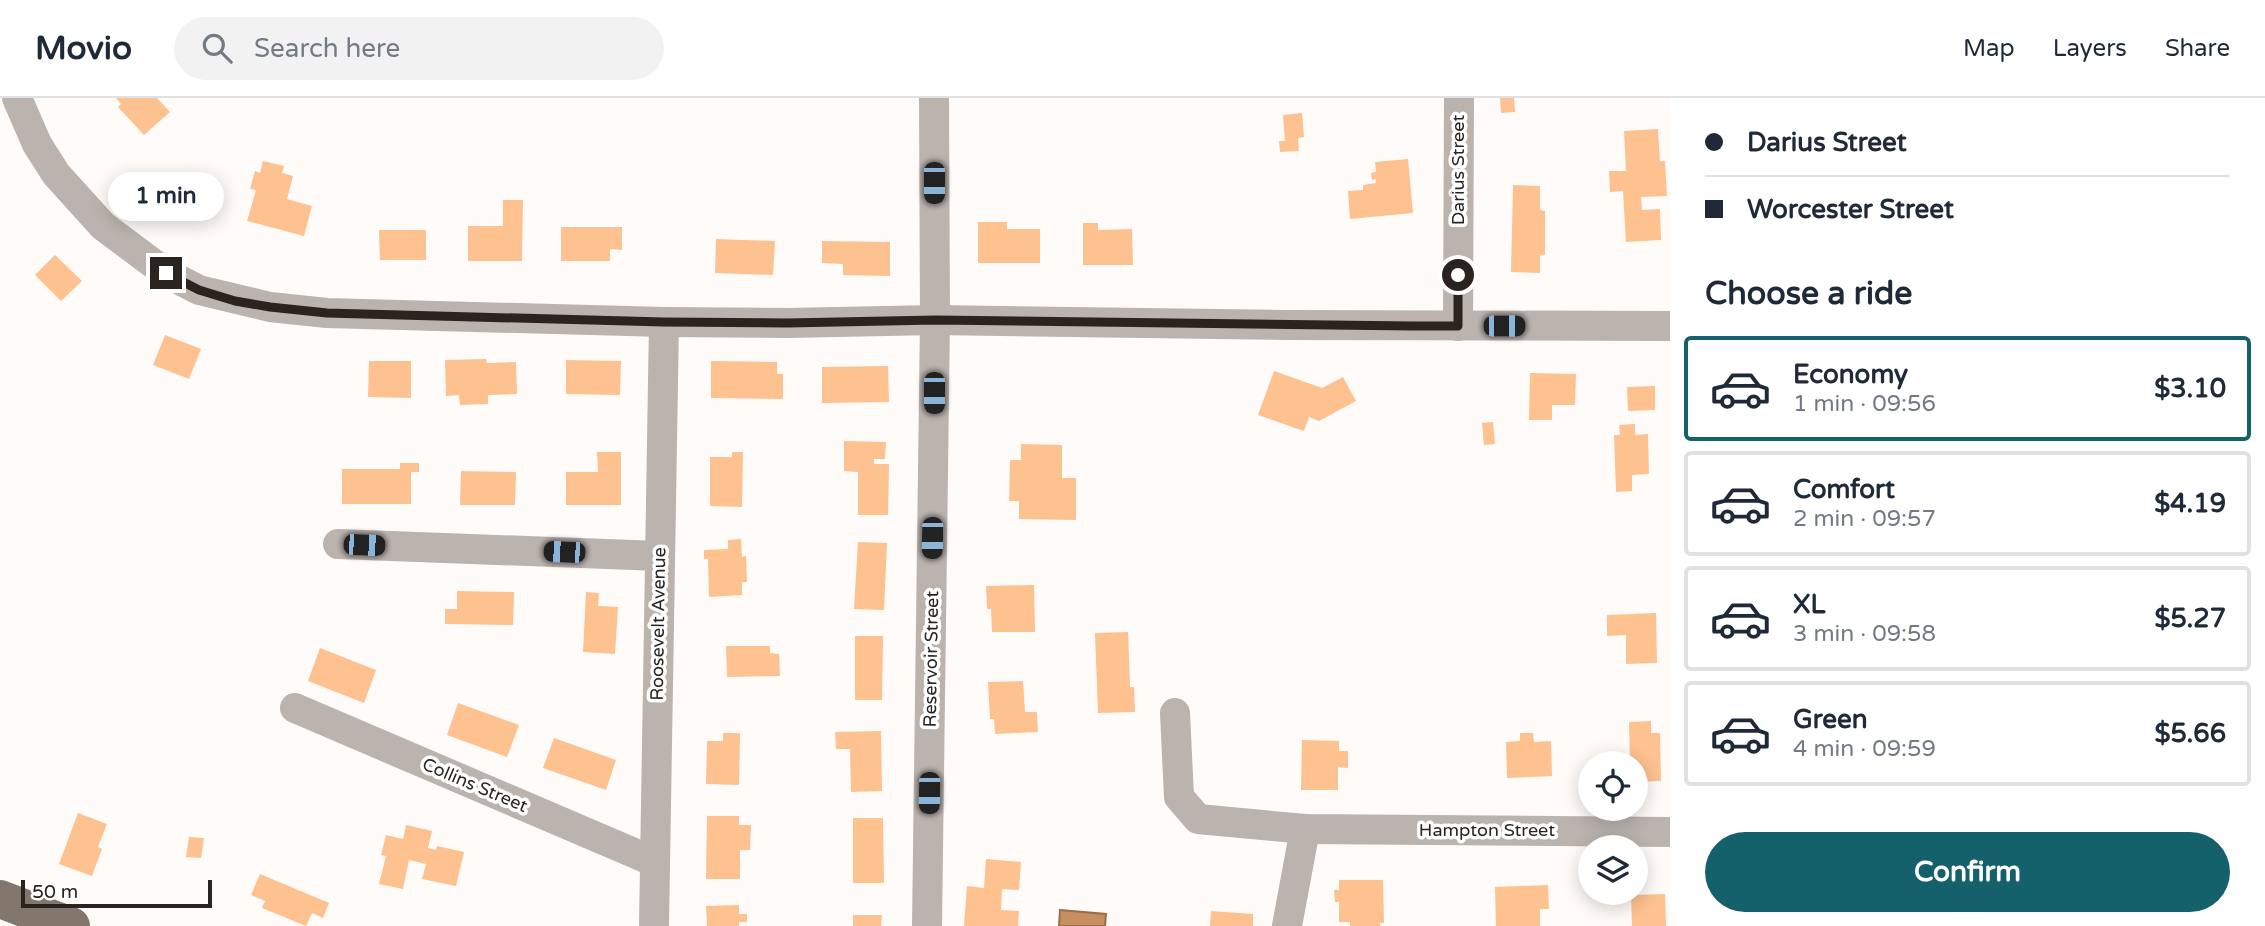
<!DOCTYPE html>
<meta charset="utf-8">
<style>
:root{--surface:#fff;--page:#f2f2f3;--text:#1f2937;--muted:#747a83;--line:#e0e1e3;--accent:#14616c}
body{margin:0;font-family:"Varela Round",sans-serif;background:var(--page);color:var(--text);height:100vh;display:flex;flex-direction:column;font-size:26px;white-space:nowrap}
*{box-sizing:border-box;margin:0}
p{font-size:23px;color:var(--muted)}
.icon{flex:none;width:38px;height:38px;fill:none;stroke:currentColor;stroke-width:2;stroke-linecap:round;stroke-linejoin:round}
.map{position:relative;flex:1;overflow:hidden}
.drawer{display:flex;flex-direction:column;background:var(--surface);width:595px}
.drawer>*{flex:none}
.hud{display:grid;align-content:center;height:154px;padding:0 35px;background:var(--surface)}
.tools{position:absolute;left:1578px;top:653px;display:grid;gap:14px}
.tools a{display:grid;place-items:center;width:70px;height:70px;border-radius:50%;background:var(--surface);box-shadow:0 4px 18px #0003;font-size:35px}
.scale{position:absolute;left:21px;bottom:18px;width:191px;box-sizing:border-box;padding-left:7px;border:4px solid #2a2420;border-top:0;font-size:19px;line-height:24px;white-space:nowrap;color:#2a2420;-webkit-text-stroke:5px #fff;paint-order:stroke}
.end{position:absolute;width:32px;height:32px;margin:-16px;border:9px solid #2a2420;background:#fff;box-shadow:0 0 0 4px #fff}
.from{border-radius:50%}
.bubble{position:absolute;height:49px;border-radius:24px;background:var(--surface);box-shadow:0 4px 18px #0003;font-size:23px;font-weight:700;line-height:49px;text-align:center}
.car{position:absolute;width:21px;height:42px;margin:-21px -10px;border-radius:9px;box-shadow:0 0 5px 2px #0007;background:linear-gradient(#222 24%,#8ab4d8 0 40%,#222 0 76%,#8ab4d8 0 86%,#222 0)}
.hud b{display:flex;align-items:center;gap:24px;height:66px;font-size:26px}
.hud b+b{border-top:2px solid var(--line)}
.hud i{width:18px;height:18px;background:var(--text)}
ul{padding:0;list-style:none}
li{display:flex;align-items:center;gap:21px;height:105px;margin:0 14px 10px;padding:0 21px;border:4px solid var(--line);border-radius:7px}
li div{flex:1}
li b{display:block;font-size:26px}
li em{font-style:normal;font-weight:700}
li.active{border-color:var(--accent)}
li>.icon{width:63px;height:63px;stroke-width:1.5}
h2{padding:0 35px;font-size:32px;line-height:84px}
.cta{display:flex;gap:14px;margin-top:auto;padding:14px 35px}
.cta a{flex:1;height:80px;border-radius:42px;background:var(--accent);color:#fff;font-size:28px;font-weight:700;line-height:80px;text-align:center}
header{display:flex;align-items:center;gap:42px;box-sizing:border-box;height:98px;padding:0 35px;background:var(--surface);border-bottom:2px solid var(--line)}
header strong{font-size:33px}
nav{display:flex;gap:38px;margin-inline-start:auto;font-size:24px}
.search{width:490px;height:63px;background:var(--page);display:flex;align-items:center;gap:18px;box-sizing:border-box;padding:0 24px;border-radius:38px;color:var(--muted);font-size:26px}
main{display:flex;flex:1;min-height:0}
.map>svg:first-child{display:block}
</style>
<header>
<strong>Movio</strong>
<div class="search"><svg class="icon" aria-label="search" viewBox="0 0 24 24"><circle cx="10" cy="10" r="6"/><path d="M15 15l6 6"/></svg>Search here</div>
<nav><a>Map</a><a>Layers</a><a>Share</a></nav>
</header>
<main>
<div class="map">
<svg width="1670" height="828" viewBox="0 0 1670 828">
<rect width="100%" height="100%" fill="#fefbf9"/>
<path fill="#c88e5e" stroke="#996e4b" stroke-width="2" d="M1060,812l46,4 -1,12h-46z"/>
<g fill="#fec190">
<path d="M116,0h41l13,14 -26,23 -26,-28 3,-3z"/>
<path d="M1500,0h14l1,14 -14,1z"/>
<path d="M1302,15l2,24 -6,1 1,13 -19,1 -1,-11h6l-2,-26z"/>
<path d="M1658,31l2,32h5l2,35 -26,1 1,13 18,-1 1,31 -35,2 -3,-51 -13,1 -1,-21h17l-2,-40z"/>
<path d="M1408,61l5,54 -63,6 -2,-28 15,-1v-5l13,-2v-4l-4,1 -1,-7 5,-1 -1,-10z"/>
<path d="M263,63l21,5 -2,7 11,3 -6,23 25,7 -8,30 -57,-15 9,-31 -6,-1 5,-18 5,2z"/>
<path d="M1513,87l27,1v24l5,1v44h-5v18l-29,-1z"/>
<path d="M503,102h20l-1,61h-54v-35h35z"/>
<path d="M978,124h29v7h33v34h-62z"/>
<path d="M1083,125h15v7l34,-1 1,36h-50z"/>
<path d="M561,129h61v23l-12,-1v12h-49z"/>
<path d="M379,132h47v30h-46z"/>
<path d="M716,141l59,2 -2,34 -58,-2z"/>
<path d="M822,143l68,1v34l-47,-1v-11l-21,-1z"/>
<path d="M55,157l27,26 -21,20 -26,-26z"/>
<path d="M165,237l36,14 -12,30 -36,-14z"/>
<path d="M486,261l1,4 29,-1 1,32 -29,1v9l-28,1 -1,-10 -13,1 -1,-36z"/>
<path d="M566,262l55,1 -1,34 -54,-1z"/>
<path d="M369,263h42v37l-43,-1z"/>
<path d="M711,263l66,1v12h6v25l-72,-1z"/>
<path d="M888,268l1,36 -67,1v-36z"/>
<path d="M1274,273l48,17 21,-11 13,24 -37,20 -10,-4 -5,14 -46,-16z"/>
<path d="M1530,275l46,1 -1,31h-23v15h-23z"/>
<path d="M1655,288v24l-27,1 -1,-24z"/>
<path d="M1493,324l2,22 -11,1 -2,-22z"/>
<path d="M1635,326v11l13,-1 1,40 -17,1v16l-16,1 -2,-57h6l-1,-10z"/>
<path d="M844,343l42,1 -1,17h-11v5h15l-1,51h-30v-43l-14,-1z"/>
<path d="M1021,346l41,1v33h14v42l-57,-1v-18h-10l1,-41h11z"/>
<path d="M597,354h24v53h-55v-33h32z"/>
<path d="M732,354h11l-1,55 -32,-1v-49h22z"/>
<path d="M400,365h19v9h-8v32h-69v-35h58z"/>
<path d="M461,373l55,1 -1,33h-55z"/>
<path d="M741,441l1,18 4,-1 1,26h-5v13l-33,2 -1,-38h-4v-9l24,-1v-9z"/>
<path d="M858,444l29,1 -3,67 -30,-1z"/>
<path d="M1034,487l1,47h-43l-1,-23h-4l-1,-23z"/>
<path d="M457,493l57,1 -1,33 -68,-1v-15h12z"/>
<path d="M586,494l13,1 -1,13 20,1 -3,47 -32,-2z"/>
<path d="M1656,515l1,50 -31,1v-29l-19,1v-21z"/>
<path d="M1128,534l2,55h4l1,25 -37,1 -3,-80z"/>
<path d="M855,538h28l-1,64h-27z"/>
<path d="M726,548h44v7l9,1 1,22 -53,1z"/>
<path d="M320,550l56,22 -12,33 -56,-22z"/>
<path d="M1023,583l2,31h12l1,20 -43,2 -1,-15h-4l-2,-37z"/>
<path d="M458,605l61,22 -12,32 -60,-22z"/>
<path d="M1651,623v12h9l1,48 -25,1v-19h-6l-1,-41z"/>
<path d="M881,633l1,60 -31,1 -1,-43h-14l-1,-17z"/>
<path d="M723,635h17l-1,52 -33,-1 1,-43h16z"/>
<path d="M1520,635h13l1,9 17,-1 1,35 -45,2 -1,-36 14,-1z"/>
<path d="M554,640l62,22 -10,30 -63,-22z"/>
<path d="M1302,642l37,1v10h9v17l-10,-1v23h-37z"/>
<path d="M78,715l29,11 -9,23 4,2 -10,27 -33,-12z"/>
<path d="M707,718h32v9h12l-1,25h-10v29h-34z"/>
<path d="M853,720h30l1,65h-31z"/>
<path d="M406,727l26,6 -4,17 8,2 1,-4 27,6 -8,34 -34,-7 4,-15 -17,-4 -6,29 -24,-5 7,-28 -5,-1 5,-20 17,4z"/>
<path d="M189,739l15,1 -3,20 -15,-1z"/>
<path d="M986,761l35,3 -2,28 -17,-1 -1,21 18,1 -1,15h-54l3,-40 17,2z"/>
<path d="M260,776l69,29 -6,15 -11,-5 -6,13 -44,-18 3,-7 -14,-6z"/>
<path d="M1339,782h44l1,43h-4v3h-30v-4h-11v-20h-4l-1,-12h5z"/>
<path d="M1548,787l1,24h-9v17h-44l-1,-39z"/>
<path d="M1665,796l1,32h-34l-1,-31z"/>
<path d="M739,807v9h8v8h-8v4h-32l-1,-20z"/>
<path d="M1211,813l42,3v12h-43z"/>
<path d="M853,817h29l-1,11h-28z"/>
</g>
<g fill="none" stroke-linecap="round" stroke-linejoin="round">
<g stroke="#bab3ae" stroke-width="30">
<path d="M17,0l20,46 19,30 47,52 63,47 33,17 71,17 57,6 337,9 123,1 148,-3 351,5 384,1"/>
<path d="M1458,228l1,-228"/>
<path d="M338,446l321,12"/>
<path d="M295,610l360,154"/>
<path d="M1175,615l4,84 19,22 107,10 365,3"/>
<path d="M654,828l10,-604"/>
<path d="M927,828l8,-606 -1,-222"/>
<path d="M1287,828l18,-97"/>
</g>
<path stroke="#82766d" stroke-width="38" d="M0,801l71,27"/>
</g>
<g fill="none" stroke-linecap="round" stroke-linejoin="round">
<path stroke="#2a2420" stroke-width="9" d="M166,175l33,17 36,11 35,6 57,6 337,9 124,1 147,-3 477,6h46v-51"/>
</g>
<g text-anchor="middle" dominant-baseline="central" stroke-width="7" stroke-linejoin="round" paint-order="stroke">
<g font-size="18" fill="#2a2420" stroke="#fff">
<text transform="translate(1458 72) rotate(-90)">Darius Street</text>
<text transform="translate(658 526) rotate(-89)">Roosevelt Avenue</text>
<text transform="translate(931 561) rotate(-89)">Reservoir Street</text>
<text transform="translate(475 687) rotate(23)">Collins Street</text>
<text x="1487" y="732">Hampton Street</text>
</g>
</g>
</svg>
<div class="tools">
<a><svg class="icon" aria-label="locate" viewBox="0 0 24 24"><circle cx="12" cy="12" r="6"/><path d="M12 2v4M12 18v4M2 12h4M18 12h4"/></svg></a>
<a><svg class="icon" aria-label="layers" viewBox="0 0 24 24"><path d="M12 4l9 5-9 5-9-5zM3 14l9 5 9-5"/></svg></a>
</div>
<div class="scale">50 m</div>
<i class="end from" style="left:1458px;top:177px"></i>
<i class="end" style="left:166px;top:175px"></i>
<div class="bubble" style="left:108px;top:74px;width:116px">1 min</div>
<i class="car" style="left:934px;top:85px;rotate:180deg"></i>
<i class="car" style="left:1504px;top:228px;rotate:90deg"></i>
<i class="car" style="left:934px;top:295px;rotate:180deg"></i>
<i class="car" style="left:932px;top:440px;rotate:181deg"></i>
<i class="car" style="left:364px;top:447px;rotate:92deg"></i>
<i class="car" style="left:564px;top:454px;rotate:272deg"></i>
<i class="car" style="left:929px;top:695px;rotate:181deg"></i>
</div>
<section class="drawer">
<div class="hud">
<b><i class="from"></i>Darius Street</b>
<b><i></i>Worcester Street</b>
</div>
<h2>Choose a ride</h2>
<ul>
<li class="active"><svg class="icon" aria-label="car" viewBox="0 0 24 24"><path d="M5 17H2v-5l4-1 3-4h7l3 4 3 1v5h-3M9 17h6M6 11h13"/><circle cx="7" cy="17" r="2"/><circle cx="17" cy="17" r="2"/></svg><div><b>Economy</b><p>1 min · 09:56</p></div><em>$3.10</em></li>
<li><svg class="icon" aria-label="car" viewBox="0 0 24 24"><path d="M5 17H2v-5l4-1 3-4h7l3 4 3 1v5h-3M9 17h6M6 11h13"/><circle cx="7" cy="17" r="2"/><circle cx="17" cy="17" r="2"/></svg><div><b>Comfort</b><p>2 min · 09:57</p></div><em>$4.19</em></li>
<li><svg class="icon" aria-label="car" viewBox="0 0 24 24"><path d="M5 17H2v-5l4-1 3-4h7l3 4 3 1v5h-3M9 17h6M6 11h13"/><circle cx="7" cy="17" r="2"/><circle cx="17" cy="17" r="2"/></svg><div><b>XL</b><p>3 min · 09:58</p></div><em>$5.27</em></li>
<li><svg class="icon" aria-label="car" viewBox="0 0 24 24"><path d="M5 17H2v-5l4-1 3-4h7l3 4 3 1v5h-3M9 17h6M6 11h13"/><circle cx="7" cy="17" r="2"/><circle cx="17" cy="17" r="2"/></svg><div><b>Green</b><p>4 min · 09:59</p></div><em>$5.66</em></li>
</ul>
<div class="cta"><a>Confirm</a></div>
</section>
</main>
